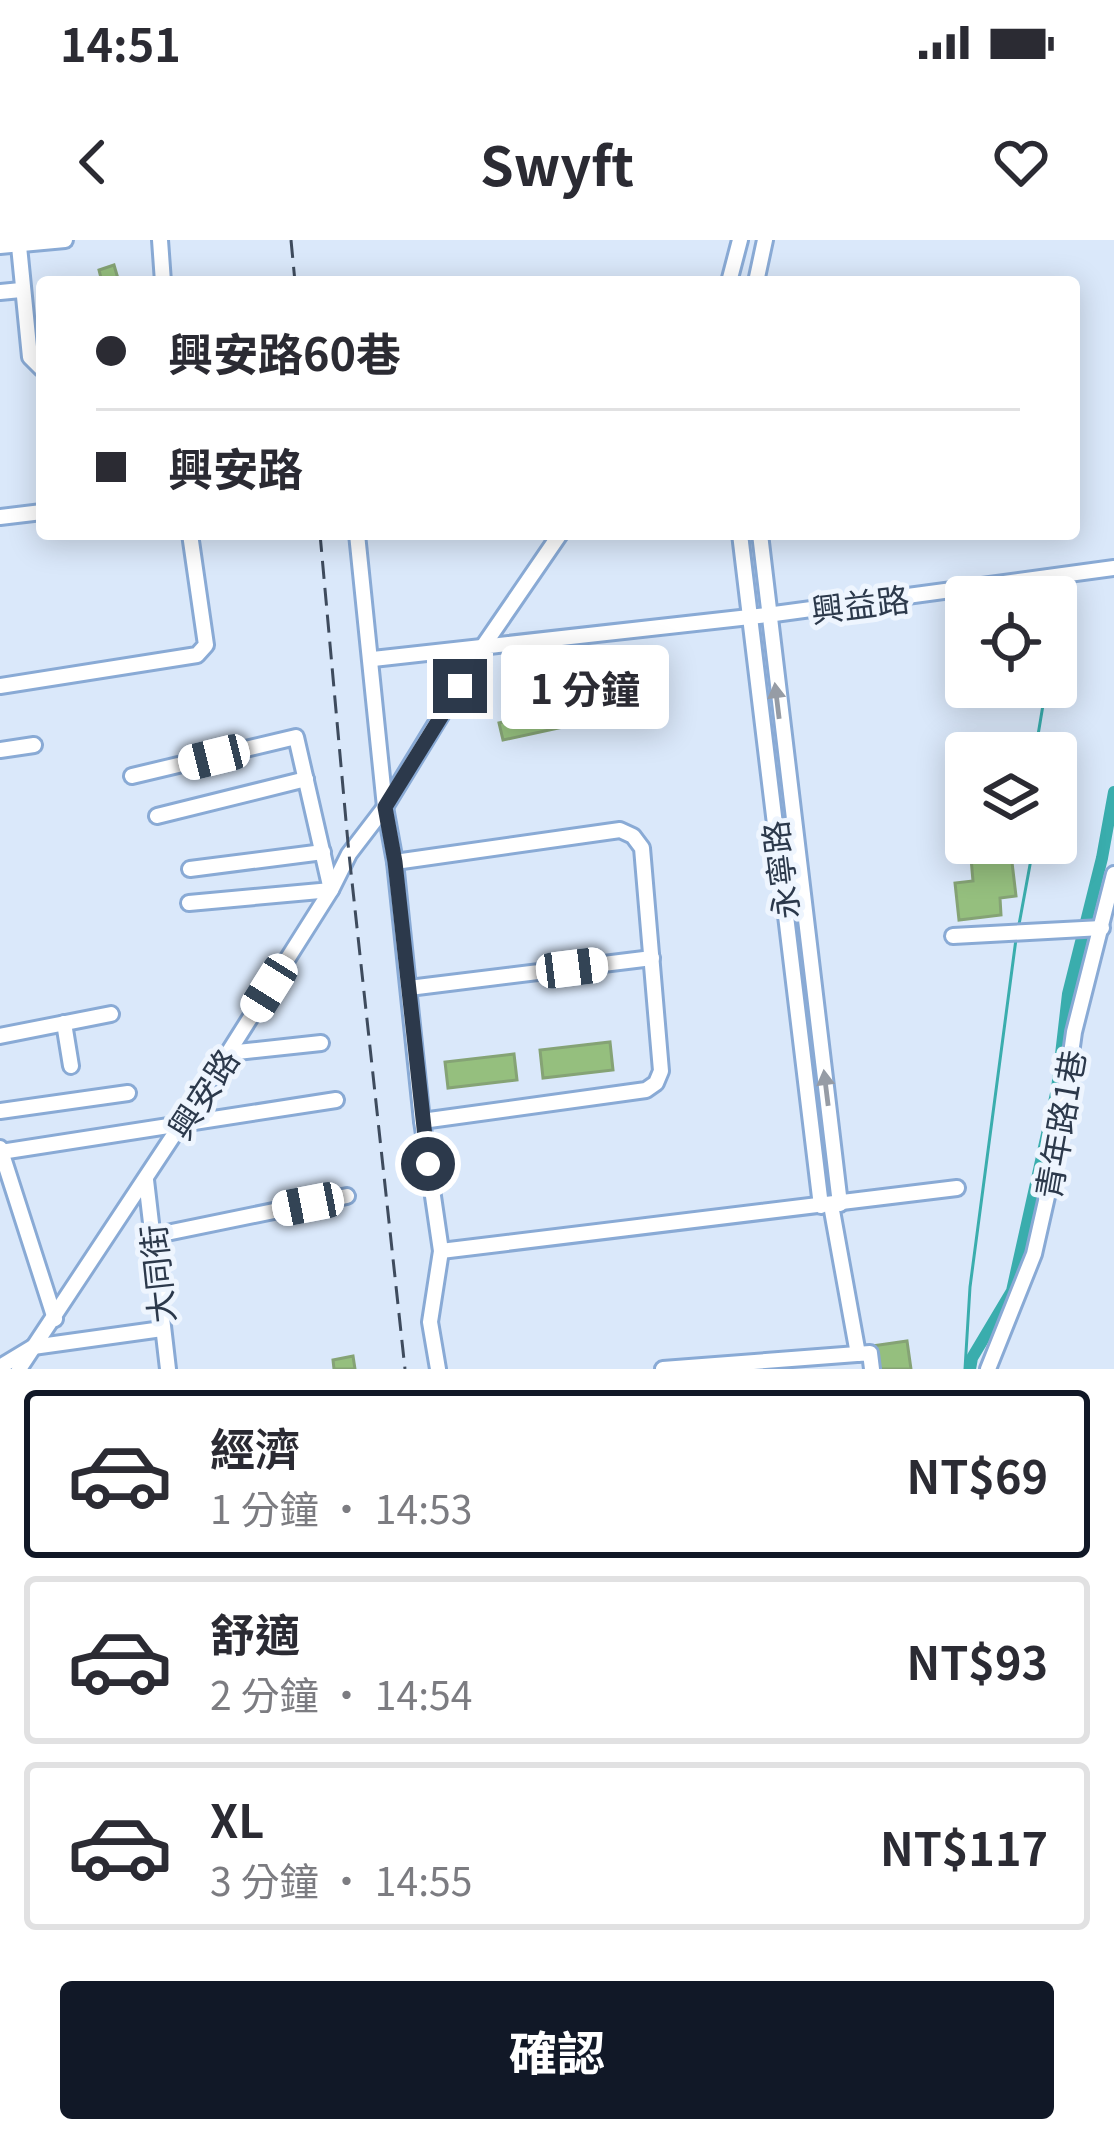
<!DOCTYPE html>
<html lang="zh-TW">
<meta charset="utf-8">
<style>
:root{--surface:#fff;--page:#f2f2f3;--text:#2b2b33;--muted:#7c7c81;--line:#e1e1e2;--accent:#111827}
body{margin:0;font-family:Georgia,"Noto Sans TC",serif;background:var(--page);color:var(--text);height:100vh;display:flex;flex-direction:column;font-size:45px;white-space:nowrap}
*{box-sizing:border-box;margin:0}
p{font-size:39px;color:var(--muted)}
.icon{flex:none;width:66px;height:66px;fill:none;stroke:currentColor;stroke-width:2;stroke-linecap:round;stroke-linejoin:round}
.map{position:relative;height:1129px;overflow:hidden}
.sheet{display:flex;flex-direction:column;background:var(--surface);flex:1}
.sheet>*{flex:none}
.banner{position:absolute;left:36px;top:36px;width:1044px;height:264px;border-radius:12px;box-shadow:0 6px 30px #0003;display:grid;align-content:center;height:264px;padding:0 60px;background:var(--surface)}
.tools{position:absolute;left:945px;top:336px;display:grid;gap:24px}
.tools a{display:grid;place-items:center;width:132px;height:132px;border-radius:12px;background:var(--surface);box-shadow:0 6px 30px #0003;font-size:60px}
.end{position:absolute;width:54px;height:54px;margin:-27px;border:15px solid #2c394b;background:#fff;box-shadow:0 0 0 6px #fff}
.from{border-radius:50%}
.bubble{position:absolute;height:84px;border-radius:12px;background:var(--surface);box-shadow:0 6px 30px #0003;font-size:39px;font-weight:700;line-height:84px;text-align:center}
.car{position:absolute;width:36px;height:72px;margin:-36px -18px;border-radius:15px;box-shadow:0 0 9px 3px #0007;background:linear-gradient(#fff 24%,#345 0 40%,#fff 0 76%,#345 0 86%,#fff 0)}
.banner b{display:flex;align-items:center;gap:42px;height:114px;font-size:45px}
.banner b+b{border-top:3px solid var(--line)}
.banner i{width:30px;height:30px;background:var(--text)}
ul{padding:21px 0 0;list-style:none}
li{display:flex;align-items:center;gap:36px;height:168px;margin:0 24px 18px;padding:0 36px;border:6px solid var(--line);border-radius:12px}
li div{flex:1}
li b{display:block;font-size:45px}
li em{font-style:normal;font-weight:700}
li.current{border-color:var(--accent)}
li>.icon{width:108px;height:108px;stroke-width:1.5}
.action{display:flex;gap:24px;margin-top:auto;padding:24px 60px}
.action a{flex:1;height:138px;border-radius:12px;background:var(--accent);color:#fff;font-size:48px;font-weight:700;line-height:138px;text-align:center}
.status{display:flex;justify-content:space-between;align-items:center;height:84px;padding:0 60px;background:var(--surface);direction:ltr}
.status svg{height:33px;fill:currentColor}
header{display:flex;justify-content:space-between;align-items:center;height:156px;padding:0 60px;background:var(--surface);font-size:54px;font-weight:700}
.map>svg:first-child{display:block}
</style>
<div class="status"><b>14:51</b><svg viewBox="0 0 49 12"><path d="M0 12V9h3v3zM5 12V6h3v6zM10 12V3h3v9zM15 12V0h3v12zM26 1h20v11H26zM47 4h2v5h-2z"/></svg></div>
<header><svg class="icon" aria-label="back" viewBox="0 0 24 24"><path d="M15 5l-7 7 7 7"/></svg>Swyft<svg class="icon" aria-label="heart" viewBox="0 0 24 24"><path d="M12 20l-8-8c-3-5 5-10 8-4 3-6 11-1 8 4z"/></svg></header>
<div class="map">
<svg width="1114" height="1129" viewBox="0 0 1114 1129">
<rect width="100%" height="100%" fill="#dae8fa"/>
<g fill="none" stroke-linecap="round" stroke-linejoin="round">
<g stroke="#3aadad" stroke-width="3">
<path d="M1056,392l5,-26"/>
<path d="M1035,513l11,-66"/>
<path d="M1018,690l16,-87"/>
<path d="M965,1129l5,-82 46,-348"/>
</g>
<path stroke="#3aadad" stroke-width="12" d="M970,1129l2,-11 40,-67 45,-202 11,-95 34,-136 12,-66"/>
</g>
<g fill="#95bf7e" stroke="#85a375" stroke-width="3">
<path d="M114,25l5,17h-17l-3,-12z"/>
<path d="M614,458l4,17 -115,25 -4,-17z"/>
<path d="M1011,614l5,42 -16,2 1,17 -42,5 -4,-37 18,-2 -2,-23z"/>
<path d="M610,802l3,28 -70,8 -3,-28z"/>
<path d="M514,814l3,26 -69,8 -3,-26z"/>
<path d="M907,1101l4,28h-36l-3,-23z"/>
<path d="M353,1116l2,13h-21l-1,-9z"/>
</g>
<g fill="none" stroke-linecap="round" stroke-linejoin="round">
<defs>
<g id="minor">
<path d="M160,0l3,42"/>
<path d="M0,6l65,-6"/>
<path d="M19,6l11,111 12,12"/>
<path d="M729,42l11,-42"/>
<path d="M756,42l9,-42"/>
<path d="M0,52l21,-2"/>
<path d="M0,277l42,-5"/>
<path d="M357,294l28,273 10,55 27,259 19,130 -11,71 8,47"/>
<path d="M740,294l81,672"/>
<path d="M760,294l80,670"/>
<path d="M373,419l394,-44 347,-47"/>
<path d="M0,446l197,-31 9,-10 -16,-111"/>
<path d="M0,510l34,-5"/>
<path d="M132,536l164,-39 35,153 -142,13"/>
<path d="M157,576l149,-37"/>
<path d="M395,622l225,-32 13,6 9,12 19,223 -5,12 -10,7 -224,31"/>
<path d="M190,629l133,-17"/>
<path d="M953,696l149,-8"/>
<path d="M409,748l243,-30"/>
<path d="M64,783l7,43"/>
<path d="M0,796l111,-22"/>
<path d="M228,813l93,-10"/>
<path d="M0,871l128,-18"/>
<path d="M0,908l55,171"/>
<path d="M1,912l335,-52"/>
<path d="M146,940l22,189"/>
<path d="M831,965l27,149"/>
<path d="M152,996l195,-40"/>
<path d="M441,1011l516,-63"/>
<path d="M0,1127l33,-20 129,-18"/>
<path d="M19,1129l209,-316 103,-163 18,-36 36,-47 99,-162 76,-111"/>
<path d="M663,1129l207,-16 2,16"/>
<path d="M988,1129l46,-115 24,-106 16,-116 40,-158"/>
</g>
</defs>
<use href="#minor" stroke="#89aad5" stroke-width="20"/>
<use href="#minor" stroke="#fff" stroke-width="14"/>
<g stroke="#3e4b5d" stroke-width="3" stroke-dasharray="18 9" stroke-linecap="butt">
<path d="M291,0l4,42"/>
<path d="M320,294l29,320 56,515"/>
</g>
</g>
<defs><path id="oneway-solid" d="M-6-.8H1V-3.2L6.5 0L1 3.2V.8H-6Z" transform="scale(3)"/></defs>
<g fill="#969ca5">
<use href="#oneway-solid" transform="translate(777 461) rotate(-97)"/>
<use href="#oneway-solid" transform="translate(826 848) rotate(-97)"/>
</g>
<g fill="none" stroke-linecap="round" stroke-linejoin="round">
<path stroke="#2c394b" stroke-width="15" d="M428,924l-33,-302 -10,-55 75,-121"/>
</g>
<g text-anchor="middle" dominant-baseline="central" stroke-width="10" stroke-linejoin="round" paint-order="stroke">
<g font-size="33" fill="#2c394b" stroke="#eef5fe">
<text transform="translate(860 363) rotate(-7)">興益路</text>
<text transform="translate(779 630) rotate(-97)">永寧路</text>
<text transform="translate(202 853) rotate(-57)">興安路</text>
<text transform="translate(1059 884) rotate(-80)">青年路1巷</text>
<text transform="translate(156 1034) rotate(-96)">大同街</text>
</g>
</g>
</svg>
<div class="tools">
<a><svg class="icon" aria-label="locate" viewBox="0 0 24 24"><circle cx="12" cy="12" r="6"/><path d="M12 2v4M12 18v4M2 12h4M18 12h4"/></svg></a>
<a><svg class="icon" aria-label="layers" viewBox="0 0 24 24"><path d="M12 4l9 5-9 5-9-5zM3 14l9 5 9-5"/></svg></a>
</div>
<i class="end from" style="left:428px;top:924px"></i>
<i class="end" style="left:460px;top:446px"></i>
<div class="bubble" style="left:501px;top:405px;width:168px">1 分鐘</div>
<i class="car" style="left:214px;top:517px;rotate:256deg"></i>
<i class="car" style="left:572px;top:728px;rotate:83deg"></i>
<i class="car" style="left:269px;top:748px;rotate:212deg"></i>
<i class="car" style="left:308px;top:964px;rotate:259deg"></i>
<div class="banner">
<b><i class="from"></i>興安路60巷</b>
<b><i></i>興安路</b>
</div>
</div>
<section class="sheet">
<ul>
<li class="current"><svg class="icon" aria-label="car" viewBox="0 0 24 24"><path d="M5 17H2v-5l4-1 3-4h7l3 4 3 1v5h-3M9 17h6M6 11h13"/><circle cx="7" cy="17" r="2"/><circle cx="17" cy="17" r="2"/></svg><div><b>經濟</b><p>1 分鐘 · 14:53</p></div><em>NT$69</em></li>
<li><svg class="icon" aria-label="car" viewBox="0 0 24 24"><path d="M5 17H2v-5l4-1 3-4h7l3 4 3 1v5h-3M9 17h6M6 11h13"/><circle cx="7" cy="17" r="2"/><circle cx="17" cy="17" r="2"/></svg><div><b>舒適</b><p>2 分鐘 · 14:54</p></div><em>NT$93</em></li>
<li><svg class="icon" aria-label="car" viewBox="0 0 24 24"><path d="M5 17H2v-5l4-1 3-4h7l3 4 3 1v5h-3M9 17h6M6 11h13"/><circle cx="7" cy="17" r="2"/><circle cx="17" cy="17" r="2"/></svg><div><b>XL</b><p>3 分鐘 · 14:55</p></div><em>NT$117</em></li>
</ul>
<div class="action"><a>確認</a></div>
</section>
